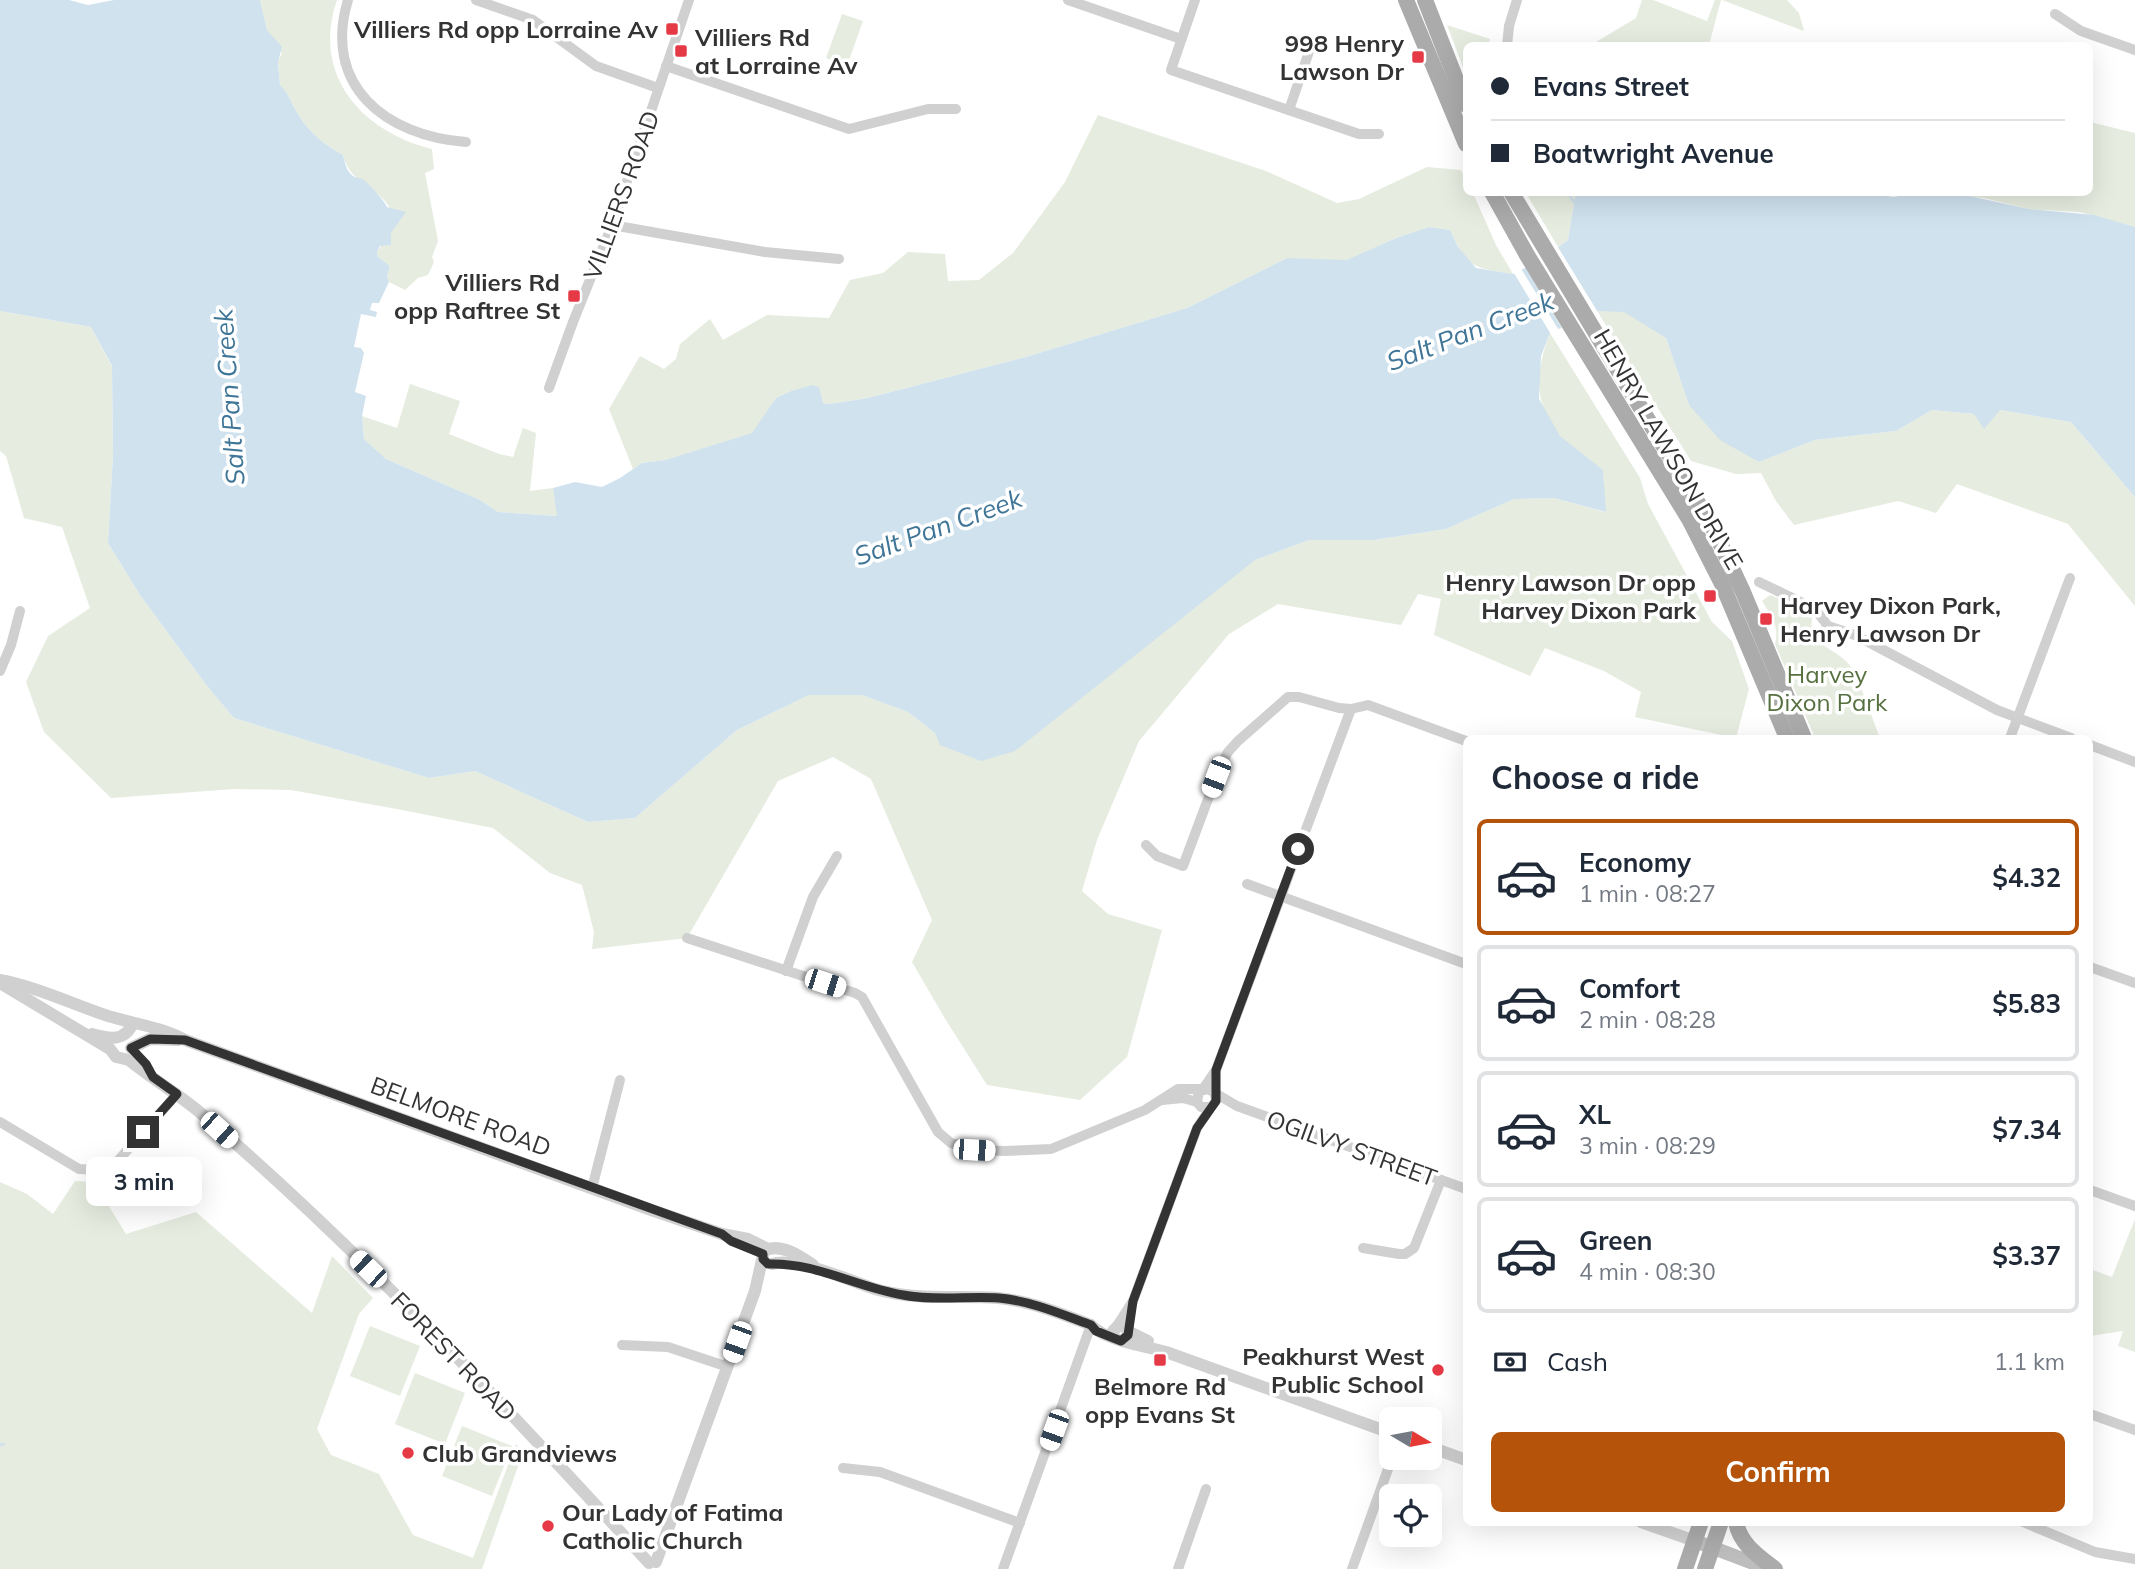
<!DOCTYPE html>
<meta charset="utf-8">
<style>
:root{--surface:#fff;--page:#f6f6f7;--text:#1f2937;--muted:#747a83;--line:#e0e1e3;--accent:#b45309}
body{margin:0;font-family:Mulish,sans-serif;background:var(--page);color:var(--text);height:100vh;display:flex;flex-direction:column;font-size:26px;white-space:nowrap}
*{box-sizing:border-box;margin:0}
p{font-size:23px;color:var(--muted)}
.icon{flex:none;width:38px;height:38px;fill:none;stroke:currentColor;stroke-width:2;stroke-linecap:round;stroke-linejoin:round}
.map{position:relative;flex:1;overflow:hidden}
.details{position:absolute;left:1463px;top:735px;width:630px;height:791px;display:flex;flex-direction:column;background:var(--surface);border-radius:10px;box-shadow:0 7px 28px #0002}
.details>*{flex:none}
.top-card{position:absolute;left:1463px;top:42px;width:630px;height:154px;border-radius:10px;box-shadow:0 7px 28px #0002;display:grid;align-content:center;height:154px;padding:0 28px;background:var(--surface)}
.needle{width:46px;rotate:100deg}
.controls{position:absolute;left:1379px;top:1407px;display:grid;gap:14px}
.controls a{display:grid;place-items:center;width:63px;height:63px;border-radius:10px;background:var(--surface);box-shadow:0 7px 28px #0002;font-size:35px}
.end{position:absolute;width:32px;height:32px;margin:-16px;border:9px solid #333;background:#fff;box-shadow:0 0 0 4px #fff}
.from{border-radius:50%}
.bubble{position:absolute;height:49px;border-radius:10px;background:var(--surface);box-shadow:0 7px 28px #0002;font-size:23px;font-weight:700;line-height:49px;text-align:center}
.car{position:absolute;width:21px;height:42px;margin:-21px -10px;border-radius:9px;box-shadow:0 0 5px 2px #0007;background:linear-gradient(#fff 24%,#345 0 40%,#fff 0 76%,#345 0 86%,#fff 0)}
.top-card b{display:flex;align-items:center;gap:24px;height:66px;font-size:26px}
.top-card b+b{border-top:2px solid var(--line)}
.top-card i{width:18px;height:18px;background:var(--text)}
ul{padding:0;list-style:none}
li{display:flex;align-items:center;gap:21px;height:116px;margin:0 14px 10px;padding:0 14px;border:4px solid var(--line);border-radius:10px}
li div{flex:1}
li b{display:block;font-size:26px}
li em{font-style:normal;font-weight:700}
li.selected{border-color:var(--accent)}
li>.icon{width:63px;height:63px;stroke-width:1.5}
h2{padding:0 28px;font-size:32px;line-height:84px}
.pay{display:flex;align-items:center;gap:18px;height:77px;padding:0 28px;font-size:26px}
.pay p{margin-inline-start:auto}
.button{display:flex;gap:14px;margin-top:auto;padding:14px 28px}
.button a{flex:1;height:80px;border-radius:10px;background:var(--accent);color:#fff;font-size:28px;font-weight:700;line-height:80px;text-align:center}
.map>svg:first-child{display:block}
</style>
<div class="map">
<svg width="2135" height="1569" viewBox="0 0 2135 1569">
<rect width="100%" height="100%" fill="#fff"/>
<g fill="#e6ecdf">
<path d="M260,0h77c-26,75 25,132 95,149l2,20 -9,4 13,68 -6,16 2,5 -6,13 -10,3 -13,12 -16,-8 -2,-6 3,-10 -12,-9 -1,-5 21,-32c-6,-7 -10,-17 -16,-22 -18,-18 -32,-18 -39,-43 -18,-10 -35,-23 -45,-41 -7,-11 -9,-20 -18,-28l-2,-24 4,-9 -15,-23z"/>
<path d="M1642,0h11l54,21 8,-21h6l-12,45h-118l45,-27z"/>
<path d="M1722,0h65l12,13 5,18z"/>
<path d="M842,14l21,7 -16,45 -21,-8z"/>
<path d="M1447,25l43,14 -1,6 -23,1v29z"/>
<path d="M1098,115l168,56 71,32 22,-4 68,-32 34,3 5,10v12l7,1 23,52 17,29c-39,-6 -46,-6 -63,-44l-21,-3 -33,11 -49,23 -60,-3 -100,50 -161,49 -158,41 -38,6 -7,-1 -5,-16 -5,-1 -22,5 -15,7 -23,35 -88,27 -23,3 -9,6 -24,-60 31,-53 24,13 12,-10 4,-15 30,-25 13,21 44,-25 62,3 21,-38 33,-7 25,-21 37,2 3,27 31,-1 34,-27 52,-71z"/>
<path d="M2090,122l45,11v94l-55,-15 -51,-3 -45,-11 -52,-5 158,-1z"/>
<path d="M1526,193h50l-8,47 -10,7z"/>
<path d="M0,311l91,16 21,40 1,88 -5,88 32,52 67,91 27,32 195,60 46,-7 113,51 47,-4 102,-88 72,-35h53l46,17 27,21 320,-173 54,-20h65l72,-11 68,-30 40,-1 51,14 -2,-42c-13,-11 -32,-21 -43,-34 -28,-33 -24,-66 -10,-103l90,145 8,26 64,118 20,19 17,48 -13,49 -101,-21 6,-25 -37,-21 -59,-23 -15,28 -96,-41 7,-36 -23,-5 -17,31 -123,-21 -49,30 -90,107 -42,99 -15,51 26,23 54,16 -35,127 -47,43 -93,-15 -43,-68 -32,-55 20,-42 -61,-141 -38,-22 -55,24 -91,157 -95,11 2,-17 -12,-47 -32,-12 -57,-45 -96,-19 -106,-19 -57,-1 -123,9 -67,-66 -18,-50 22,-46 42,-28 -28,-81 -38,-9 -18,-62 -6,-5z"/>
<path d="M1597,311h27l42,27 23,67 70,57 56,-22 81,-9 36,-21 42,4 26,-4 71,12 64,75v109l-67,-82 -111,-40 -21,29 -38,-12 -104,24 -18,-24 -15,-28 -25,1 -45,-13z"/>
<path d="M410,384l50,17 -11,33 50,20 14,3 10,-29 13,5 -6,58 23,-3 5,28 -60,-4 -18,-12 -94,-41 -22,-20 -2,-23 35,12z"/>
<path d="M1770,595l35,14 8,6c-8,29 19,31 35,48 9,9 26,60 32,75h-65l-40,-94c5,-17 -4,-29 -13,-43z"/>
<path d="M75,1181l19,1 32,52 70,-22 116,101 20,-57 41,42 -14,16 -42,115 14,26 48,19 34,61 60,23 43,-114 7,8 -41,117h-482v-387l27,12 26,20z"/>
<path d="M2135,1219v133l-17,-6 5,-15 -33,5v-67l22,8z"/>
<path d="M370,1326l50,20 -20,50 -50,-20z"/>
<path d="M415,1373l50,20 -20,51 -50,-20z"/>
<path d="M462,1426l50,20 -20,50 -50,-20z"/>
</g>
<path fill="#cfe2ee" d="M0,0h69l19,5 26,-5h146l7,30 15,17 -4,16 2,22c9,9 11,18 18,29 10,18 27,31 45,41 2,7 3,16 10,21 3,2 8,2 11,4 6,5 20,20 23,27l19,5 -15,21v12l-11,1 -3,6 1,5 12,9 -3,10 2,6 -10,21h-7l-2,7 7,2 -1,5 -15,-3 -7,33 7,1 3,5 -9,39 11,4 -4,20 2,23 22,20 94,41 18,12 59,4 -4,-28 22,-6 27,5 18,-9 22,-15 23,-3 87,-27 24,-35 15,-7 22,-6 6,2 4,16 7,1 38,-6 158,-41 161,-49 100,-50 60,2 49,-22 33,-11 21,3 8,17 18,21 37,6 26,-13 29,-21 8,-48h285l33,5 18,-4 48,1 69,15 65,6 41,12v270l-64,-75 -71,-12 -16,19 -10,-15 -42,-4 -36,21 -81,9 -56,22 -39,-22 -31,-35 -23,-67 -42,-26 -27,-1 -47,22 -9,23 -2,43 21,37 43,34 3,42 -52,-14 -40,1 -68,30 -72,11h-65l-54,20 -240,191 -34,10 -41,-16 -5,-12 -27,-21 -46,-17h-53l-72,35 -102,88 -47,4 -113,-51 -46,7 -195,-60 -27,-32 -67,-91 -32,-52 5,-88 -1,-89 -21,-39 -91,-16z"/>
<g fill="#fff">
<path d="M1556,244l43,70 -36,16 -39,-65z"/>
<path d="M1520,267l40,65 -8,4 -40,-66z"/>
</g>
<g fill="none" stroke-linecap="round" stroke-linejoin="round">
<g stroke="#cfe2ee" stroke-width="2.5">
<path d="M1567,192l7,10"/>
<path d="M0,1445l4,-1"/>
</g>
<g stroke="#d0d0d0" stroke-width="10">
<path d="M348,0c-26,86 38,136 118,142"/>
<path d="M476,0l57,20 63,46 62,22"/>
<path d="M1068,0l113,39"/>
<path d="M1195,0l-24,70 188,64h20"/>
<path d="M2055,14l26,17 54,19"/>
<path d="M1507,46l2,-20 8,-26"/>
<path d="M666,66l183,63 79,-20h28"/>
<path d="M1289,110l24,-70"/>
<path d="M612,225l153,27 74,7"/>
<path d="M549,388l24,-66 39,-97 77,-225"/>
<path d="M1759,582l56,27 13,17 27,9 142,75 74,28"/>
<path d="M0,671l11,-26 9,-34"/>
<path d="M2010,738l60,-160"/>
<path d="M2090,745l45,17"/>
<path d="M1146,845l11,11 26,10 37,-99 8,-15 10,-11 50,-44h11l40,11 12,1 17,-4 98,36"/>
<path d="M1247,884l219,80"/>
<path d="M687,938l168,55 7,4 76,135 13,11 23,7 31,1 46,-2 94,-39 33,-21h24"/>
<path d="M2090,967l45,16"/>
<path d="M786,971l27,-74 24,-41"/>
<path d="M1203,1089l13,-19 135,-361"/>
<path d="M1215,1095l1,6 -5,6h-10l-4,-5 2,-11 9,-2 29,17 229,83"/>
<path d="M1162,1100l21,-2 14,4"/>
<path d="M0,1122l79,47 18,1 18,-6 62,-70"/>
<path d="M592,1188l28,-108"/>
<path d="M2090,1190l45,16"/>
<path d="M1363,1248l36,6h6l9,-6 27,-68"/>
<path d="M1117,1326l16,-25 64,-173 14,-21"/>
<path d="M622,1345l46,2 60,20"/>
<path d="M2090,1414l45,16"/>
<path d="M843,1468l37,4 140,51"/>
<path d="M2023,1522l72,30 40,7"/>
<path d="M1003,1569l88,-244"/>
<path d="M1178,1569l28,-80"/>
<path d="M1352,1569l40,-111"/>
</g>
<g stroke="#d0d0d0" stroke-width="12">
<path d="M0,980c37,7 72,24 108,36 27,8 53,11 77,24l469,171 68,23 26,5 20,10"/>
<path d="M0,983l110,66 6,8 13,3c22,18 46,32 68,50 162,138 308,296 452,453"/>
<path d="M92,1034c17,5 33,8 41,-11"/>
<path d="M131,1048l19,-9 28,1"/>
<path d="M772,1264c25,-8 78,17 103,25 41,12 82,6 123,9 33,3 63,16 93,27 15,16 54,21 75,27l225,81"/>
<path d="M1128,1331l20,10"/>
<path d="M1114,1338l-1,-7 6,-6 8,3 1,9"/>
<path d="M1430,1447l36,13"/>
<path d="M1641,1522l54,19"/>
<path d="M656,1562l99,-271 9,-40c16,-9 36,5 49,14"/>
</g>
<path stroke="#bdbdbd" stroke-width="14" d="M1695,1541l74,28"/>
<g stroke="#ababab" stroke-width="16">
<path d="M1406,0l60,144"/>
<path d="M1425,0l41,105"/>
<path d="M1492,192l35,63 162,264 33,65 65,154"/>
<path d="M1511,192l202,336 30,64 61,146"/>
<path d="M1736,1522c4,22 22,34 39,47"/>
<path d="M1685,1569l16,-47"/>
<path d="M1705,1569l16,-47"/>
</g>
</g>
<g fill="none" stroke-linecap="round" stroke-linejoin="round">
<path stroke="#333" stroke-width="9" d="M143,1132l34,-38 -24,-17 -7,-13 -15,-16 19,-9 35,1 537,194 9,7 32,13v5l5,5c47,-2 88,23 135,31 31,6 64,1 96,3 32,3 62,16 92,27l5,6 25,10 7,-6 5,-34 64,-173 19,-27v-31l82,-221"/>
</g>
<g fill="#e63946" stroke="#fff" stroke-width="2.5">
<rect x="665" y="22" width="14" height="14" rx="3.5"/>
<rect x="674" y="44" width="14" height="14" rx="3.5"/>
<rect x="1411" y="50" width="14" height="14" rx="3.5"/>
<rect x="567" y="289" width="14" height="14" rx="3.5"/>
<rect x="1703" y="589" width="14" height="14" rx="3.5"/>
<rect x="1759" y="612" width="14" height="14" rx="3.5"/>
<rect x="1153" y="1353" width="14" height="14" rx="3.5"/>
<circle cx="1438" cy="1370" r="7"/>
<circle cx="408" cy="1453" r="7"/>
<circle cx="548" cy="1526" r="7"/>
</g>
<g text-anchor="middle" dominant-baseline="central" stroke-width="7" stroke-linejoin="round" paint-order="stroke">
<g font-size="24" font-weight="bold" fill="#333" stroke="#fff" text-anchor="end">
<text x="658" y="29">Villiers Rd opp Lorraine Av</text>
<text x="695" y="37" text-anchor="start">Villiers Rd<tspan x="695" dy="28">at Lorraine Av</tspan></text>
<text x="1404" y="43">998 Henry<tspan x="1404" dy="28">Lawson Dr</tspan></text>
<text x="560" y="282">Villiers Rd<tspan x="560" dy="28">opp Raftree St</tspan></text>
<text x="1696" y="582">Henry Lawson Dr opp<tspan x="1696" dy="28">Harvey Dixon Park</tspan></text>
<text x="1780" y="605" text-anchor="start">Harvey Dixon Park,<tspan x="1780" dy="28">Henry Lawson Dr</tspan></text>
<text x="1424" y="1356">Peakhurst West<tspan x="1424" dy="28">Public School</tspan></text>
<text x="1160" y="1386" text-anchor="middle">Belmore Rd<tspan x="1160" dy="28">opp Evans St</tspan></text>
<text x="422" y="1453" text-anchor="start">Club Grandviews</text>
<text x="562" y="1512" text-anchor="start">Our Lady of Fatima<tspan x="562" dy="28">Catholic Church</tspan></text>
</g>
<g font-size="24" fill="#333" stroke="#fff">
<text transform="translate(621 195) rotate(-70)">VILLIERS ROAD</text>
<text transform="translate(1669 449) rotate(60)">HENRY LAWSON DRIVE</text>
<text transform="translate(461 1116) rotate(20)">BELMORE ROAD</text>
<text transform="translate(1352 1148) rotate(20)">OGILVY STREET</text>
<text transform="translate(454 1356) rotate(46)">FOREST ROAD</text>
</g>
<g font-size="24" fill="#56703f" stroke="#fff">
<text x="1827" y="674">Harvey<tspan x="1827" dy="28">Dixon Park</tspan></text>
</g>
<g font-size="26" font-style="italic" fill="#3f7597" stroke="#fff">
<text transform="translate(1470 331) rotate(-21)">Salt Pan Creek</text>
<text transform="translate(229 397) rotate(-94)">Salt Pan Creek</text>
<text transform="translate(938 527) rotate(-20)">Salt Pan Creek</text>
</g>
</g>
</svg>
<div class="controls">
<a><svg class="needle" viewBox="-14 -14 28 28"><path d="M0-13l5 13h-10z" fill="#e53935"/><path d="M0 13l5-13h-10z" fill="#747a83"/></svg></a>
<a><svg class="icon" aria-label="locate" viewBox="0 0 24 24"><circle cx="12" cy="12" r="6"/><path d="M12 2v4M12 18v4M2 12h4M18 12h4"/></svg></a>
</div>
<i class="end from" style="left:1298px;top:849px"></i>
<i class="end" style="left:143px;top:1132px"></i>
<div class="bubble" style="left:86px;top:1157px;width:116px">3 min</div>
<i class="car" style="left:1216px;top:777px;rotate:201deg"></i>
<i class="car" style="left:825px;top:983px;rotate:108deg"></i>
<i class="car" style="left:219px;top:1130px;rotate:132deg"></i>
<i class="car" style="left:974px;top:1150px;rotate:93deg"></i>
<i class="car" style="left:368px;top:1269px;rotate:314deg"></i>
<i class="car" style="left:737px;top:1342px;rotate:200deg"></i>
<i class="car" style="left:1054px;top:1430px;rotate:200deg"></i>
<div class="top-card">
<b><i class="from"></i>Evans Street</b>
<b><i></i>Boatwright Avenue</b>
</div>
<section class="details">
<h2>Choose a ride</h2>
<ul>
<li class="selected"><svg class="icon" aria-label="car" viewBox="0 0 24 24"><path d="M5 17H2v-5l4-1 3-4h7l3 4 3 1v5h-3M9 17h6M6 11h13"/><circle cx="7" cy="17" r="2"/><circle cx="17" cy="17" r="2"/></svg><div><b>Economy</b><p>1 min · 08:27</p></div><em>$4.32</em></li>
<li><svg class="icon" aria-label="car" viewBox="0 0 24 24"><path d="M5 17H2v-5l4-1 3-4h7l3 4 3 1v5h-3M9 17h6M6 11h13"/><circle cx="7" cy="17" r="2"/><circle cx="17" cy="17" r="2"/></svg><div><b>Comfort</b><p>2 min · 08:28</p></div><em>$5.83</em></li>
<li><svg class="icon" aria-label="car" viewBox="0 0 24 24"><path d="M5 17H2v-5l4-1 3-4h7l3 4 3 1v5h-3M9 17h6M6 11h13"/><circle cx="7" cy="17" r="2"/><circle cx="17" cy="17" r="2"/></svg><div><b>XL</b><p>3 min · 08:29</p></div><em>$7.34</em></li>
<li><svg class="icon" aria-label="car" viewBox="0 0 24 24"><path d="M5 17H2v-5l4-1 3-4h7l3 4 3 1v5h-3M9 17h6M6 11h13"/><circle cx="7" cy="17" r="2"/><circle cx="17" cy="17" r="2"/></svg><div><b>Green</b><p>4 min · 08:30</p></div><em>$3.37</em></li>
</ul>
<div class="pay"><svg class="icon" aria-label="cash" viewBox="0 0 24 24"><path d="M3 7h18v10H3z"/><circle cx="12" cy="12" r="2"/></svg>Cash<p>1.1 km</p></div>
<div class="button"><a>Confirm</a></div>
</section>
</div>
